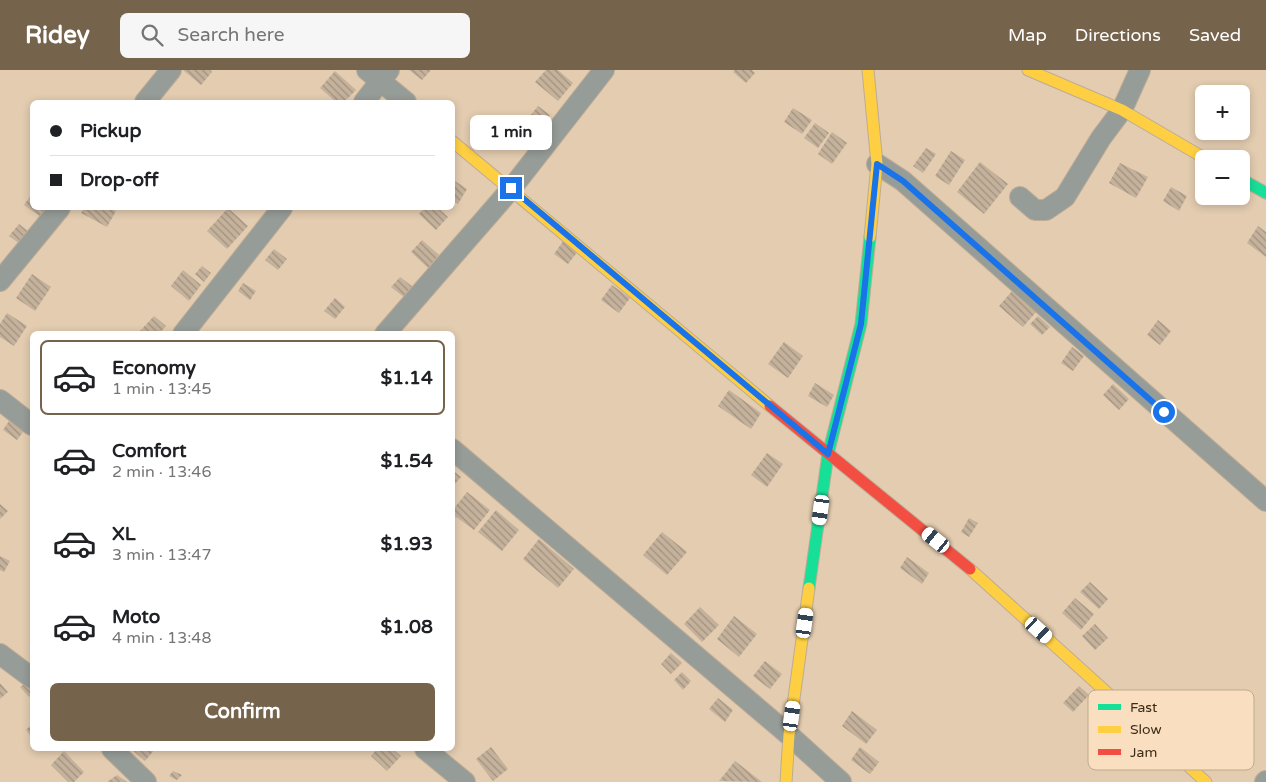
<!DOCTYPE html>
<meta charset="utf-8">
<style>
:root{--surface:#fff;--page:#f6f6f6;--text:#202124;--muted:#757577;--line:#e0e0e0;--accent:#76634c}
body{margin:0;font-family:"Varela Round",sans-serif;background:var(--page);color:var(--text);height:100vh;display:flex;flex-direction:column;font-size:19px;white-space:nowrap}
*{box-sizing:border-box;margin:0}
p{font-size:16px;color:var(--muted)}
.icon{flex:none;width:28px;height:28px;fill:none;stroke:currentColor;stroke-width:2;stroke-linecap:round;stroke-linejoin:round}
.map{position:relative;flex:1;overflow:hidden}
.sheet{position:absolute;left:30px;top:261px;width:425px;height:420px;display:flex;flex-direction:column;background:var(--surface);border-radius:8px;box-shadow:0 2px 8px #0003}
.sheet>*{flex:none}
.top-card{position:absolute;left:30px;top:30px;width:425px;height:110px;border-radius:8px;box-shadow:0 2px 8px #0003;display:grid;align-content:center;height:110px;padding:0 20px;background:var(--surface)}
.controls{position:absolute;left:1195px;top:15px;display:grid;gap:10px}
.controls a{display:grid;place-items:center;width:55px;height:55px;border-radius:8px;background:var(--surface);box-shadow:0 2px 8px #0003;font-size:25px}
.end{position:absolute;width:22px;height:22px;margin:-11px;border:6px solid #1a73e8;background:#fff;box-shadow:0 0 0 2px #fff}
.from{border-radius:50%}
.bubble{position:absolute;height:35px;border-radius:8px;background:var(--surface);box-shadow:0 2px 8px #0003;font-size:16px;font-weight:800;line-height:35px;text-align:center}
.car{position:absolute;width:15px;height:30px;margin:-15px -8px;border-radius:6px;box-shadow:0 0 4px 1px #0007;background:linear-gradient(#fff 24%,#345 0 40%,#fff 0 76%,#345 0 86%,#fff 0)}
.top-card b{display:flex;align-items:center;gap:18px;height:48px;font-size:19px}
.top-card b+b{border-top:1px solid var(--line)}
.top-card i{width:12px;height:12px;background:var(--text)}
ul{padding:9px 0 0;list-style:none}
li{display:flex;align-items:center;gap:15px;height:75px;margin:0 10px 8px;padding:0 10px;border:2px solid transparent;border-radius:8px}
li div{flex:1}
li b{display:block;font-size:19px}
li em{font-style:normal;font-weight:800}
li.on{border-color:var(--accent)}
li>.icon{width:45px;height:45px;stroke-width:1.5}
.button{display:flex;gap:10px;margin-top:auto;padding:10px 20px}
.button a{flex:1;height:58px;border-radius:8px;background:var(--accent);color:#fff;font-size:20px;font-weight:800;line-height:58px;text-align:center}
header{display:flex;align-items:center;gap:30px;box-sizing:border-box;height:70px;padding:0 25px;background:var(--accent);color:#fff}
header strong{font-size:24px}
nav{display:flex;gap:28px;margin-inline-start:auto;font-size:18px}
.search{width:350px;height:45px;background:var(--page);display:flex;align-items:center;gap:12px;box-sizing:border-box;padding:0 18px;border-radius:8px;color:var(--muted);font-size:19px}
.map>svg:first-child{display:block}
</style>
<header>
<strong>Ridey</strong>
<div class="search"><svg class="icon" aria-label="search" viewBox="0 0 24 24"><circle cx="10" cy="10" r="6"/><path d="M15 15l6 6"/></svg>Search here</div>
<nav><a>Map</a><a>Directions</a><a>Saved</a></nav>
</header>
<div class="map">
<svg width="1266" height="712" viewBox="0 0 1266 712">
<defs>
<pattern id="building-back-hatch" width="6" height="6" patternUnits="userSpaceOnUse" patternTransform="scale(1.25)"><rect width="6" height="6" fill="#c5b29c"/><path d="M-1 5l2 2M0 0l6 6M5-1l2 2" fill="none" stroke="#a1917e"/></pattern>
</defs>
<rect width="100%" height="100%" fill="#e3ccb0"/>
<g fill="url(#building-back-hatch)">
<path d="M183,0h27l2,2 -11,13z"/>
<path d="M409,0h22l-9,10z"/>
<path d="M546,0h12l15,13 -15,18 -23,-19z"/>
<path d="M735,0h17l3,3 -9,10 -13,-11z"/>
<path d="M335,1l21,19 -12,12h-8l-16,-14z"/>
<path d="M538,36l12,9 -8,10 -12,-9z"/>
<path d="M793,38l19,12 -10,14 -18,-12z"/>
<path d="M522,46l14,12 -13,13 -13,-12z"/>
<path d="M815,53l14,10 -11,15 -14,-10z"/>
<path d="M832,62l15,11 -15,21 -14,-10z"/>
<path d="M926,78l10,6 -13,19 -10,-7z"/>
<path d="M951,81l14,9 -16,25 -14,-9z"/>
<path d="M980,92l28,22 -24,30 -27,-22z"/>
<path d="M1120,93l28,14 -12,21 -27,-15z"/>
<path d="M452,109l15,10 -9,15 -6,-4z"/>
<path d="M1171,117l16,9 -8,15 -16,-10z"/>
<path d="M32,124v14h16l-7,9 -17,-12z"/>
<path d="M84,138h25l7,3 -9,16 -26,-14z"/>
<path d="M228,138l20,18 -21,23 -20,-18z"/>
<path d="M424,138h14l10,9 -12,13 -17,-16z"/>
<path d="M19,154l14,11 -10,11 -14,-10z"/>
<path d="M1258,156l8,6v25l-19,-14z"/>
<path d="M422,170l17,15 -11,13 -17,-16z"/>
<path d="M564,170l15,10 -11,14 -14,-10z"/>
<path d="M274,179l13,10 -9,11 -13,-10z"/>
<path d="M202,196l9,7 -7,9 -9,-8z"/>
<path d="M183,200l18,15 -12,16 -18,-15z"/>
<path d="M32,204l19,13 -16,24 -19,-13z"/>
<path d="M400,207l13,10 -8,11 -14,-11z"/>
<path d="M243,213l13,8 -6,9 -12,-9z"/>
<path d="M612,215l18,13 -11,15 -18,-13z"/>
<path d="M1013,220l24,21 -14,16 -24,-21z"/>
<path d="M335,228l10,9 -10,12 -11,-8z"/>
<path d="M7,243l20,13 -13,20 -14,-9v-13z"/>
<path d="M154,246l12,10 -7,8h-16l-3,-3z"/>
<path d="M1038,246l12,11 -8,8 -12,-11z"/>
<path d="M1158,250l13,11 -11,14 -13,-10z"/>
<path d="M784,272l19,14 -15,22 -20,-14z"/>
<path d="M1072,277l12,9 -11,15 -12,-8z"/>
<path d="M815,313l19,12 -7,12 -19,-11z"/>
<path d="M1113,314l16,15 -10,11 -16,-15z"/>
<path d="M729,320l32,23 -10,16 -33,-23z"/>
<path d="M9,351l15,10 -7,9 -14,-10z"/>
<path d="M767,383l16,11 -16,23 -16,-12z"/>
<path d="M452,400l9,7 -9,10z"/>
<path d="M467,422l23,18 -16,20 -22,-16v-3z"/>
<path d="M0,434l8,7 -8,8z"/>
<path d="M496,440l23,20 -17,21 -24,-19z"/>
<path d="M969,448l9,5 -9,14 -8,-5z"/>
<path d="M662,462l25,20 -20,23 -24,-20z"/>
<path d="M539,469l35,30 -16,19 -35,-29z"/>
<path d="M0,486l10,5 -6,11 -4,-2z"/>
<path d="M907,487l22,16 -7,11 -22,-16z"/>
<path d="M1090,512l18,17 -9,10 -19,-17z"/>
<path d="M1075,528l19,16 -13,16 -19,-17z"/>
<path d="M700,537l19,18 -17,17 -18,-18z"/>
<path d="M734,546l23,18 -18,23 -22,-18z"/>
<path d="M1095,554l13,14 -13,12 -13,-14z"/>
<path d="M671,583l11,10 -11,11 -10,-10z"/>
<path d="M765,591l17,13 -12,15 -17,-13z"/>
<path d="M682,602l9,9 -8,9 -9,-10z"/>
<path d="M0,613l8,9 -8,7z"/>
<path d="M26,613l6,8v3l-3,3 -9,-10z"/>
<path d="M1079,616l10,9 -16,17 -10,-9z"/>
<path d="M718,628l15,12 -8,12 -16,-13z"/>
<path d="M852,641l25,19 -11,14 -24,-18z"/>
<path d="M32,654v14l-6,-8z"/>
<path d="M491,677l17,22 -15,12 -17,-22z"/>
<path d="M860,677l19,15 -9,12 -19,-14z"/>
<path d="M131,679h24l-10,12z"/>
<path d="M377,679h16l8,7 -14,15 -16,-15z"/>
<path d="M64,681l20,21 -10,10h-6l-17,-17z"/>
<path d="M735,691l27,21 -43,-1z"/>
<path d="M173,701l9,4 -5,5 -8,-4z"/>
<path d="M117,705l10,7h-20z"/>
</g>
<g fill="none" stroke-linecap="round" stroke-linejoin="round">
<defs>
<g id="street">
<path d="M367,0l39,32"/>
<path d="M145,32l26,-32"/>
<path d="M364,32l25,-32"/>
<path d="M877,94l26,17 363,320"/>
<path d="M1020,127l15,13h11l19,-13 36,-59 21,-28 18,-40"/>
<path d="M0,211l60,-73"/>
<path d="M183,264l99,-126"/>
<path d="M385,264l126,-145 93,-119"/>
<path d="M0,330l32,25"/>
<path d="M452,379l337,286 52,47"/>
<path d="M0,584l32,24"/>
<path d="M112,679l34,33"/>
<path d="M425,679l40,33"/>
<path d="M1265,712l1,-1"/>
</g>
<g id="fast">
<path d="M1241,109l25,14"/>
<path d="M809,518l19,-134 33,-130 9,-87"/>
</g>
<g id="slow">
<path d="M868,0l9,94 -7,73"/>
<path d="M1028,0l94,40 84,49"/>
<path d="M452,71l318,265"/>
<path d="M970,499l236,213"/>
<path d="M786,712l3,-47 20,-147"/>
</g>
<path id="jam" d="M770,336l200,163"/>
</defs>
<use href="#street" stroke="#beab95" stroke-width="22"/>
<use href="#fast" stroke="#beab95" stroke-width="13"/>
<use href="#slow" stroke="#beab95" stroke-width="13"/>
<use href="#jam" stroke="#beab95" stroke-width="13"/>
<use href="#street" stroke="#969c97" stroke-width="20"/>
<use href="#fast" stroke="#16e098" stroke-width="11"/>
<use href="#slow" stroke="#ffcf43" stroke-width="11"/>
<use href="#jam" stroke="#f24e42" stroke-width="11"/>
</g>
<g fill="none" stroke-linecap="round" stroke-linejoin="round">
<path stroke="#1a73e8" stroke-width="6" d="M511,118l317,266 33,-130 16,-160 26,17 261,231"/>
</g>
<rect x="1088" y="620" width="166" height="80" rx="8" fill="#f9dfc0" stroke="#c0a98d" stroke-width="1"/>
<rect x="1098" y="634" width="23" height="6" fill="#16e098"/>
<rect x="1098" y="656" width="23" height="7" fill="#ffcf43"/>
<rect x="1098" y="679" width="23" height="6" fill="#f24e42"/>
<g font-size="14" fill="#3c2b16">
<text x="1130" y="642">Fast</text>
<text x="1130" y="664">Slow</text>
<text x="1130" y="687">Jam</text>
</g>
</svg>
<div class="controls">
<a>+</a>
<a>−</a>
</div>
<i class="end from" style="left:1164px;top:342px"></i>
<i class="end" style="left:511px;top:118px"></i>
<div class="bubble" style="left:470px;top:45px;width:82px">1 min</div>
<i class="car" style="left:821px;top:440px;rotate:188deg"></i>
<i class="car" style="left:936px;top:470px;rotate:309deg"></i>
<i class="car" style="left:805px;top:553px;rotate:8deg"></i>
<i class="car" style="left:1039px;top:560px;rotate:132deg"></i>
<i class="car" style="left:792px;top:646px;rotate:8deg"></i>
<div class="top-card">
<b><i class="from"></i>Pickup</b>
<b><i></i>Drop-off</b>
</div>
<section class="sheet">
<ul>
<li class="on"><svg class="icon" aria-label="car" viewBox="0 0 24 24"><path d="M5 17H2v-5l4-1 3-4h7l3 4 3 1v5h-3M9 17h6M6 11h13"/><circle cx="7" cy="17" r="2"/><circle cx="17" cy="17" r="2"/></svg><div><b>Economy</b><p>1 min · 13:45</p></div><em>$1.14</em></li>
<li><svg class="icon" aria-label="car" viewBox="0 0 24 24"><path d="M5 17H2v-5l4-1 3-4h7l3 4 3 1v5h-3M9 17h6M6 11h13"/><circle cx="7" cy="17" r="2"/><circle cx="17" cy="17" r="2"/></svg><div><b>Comfort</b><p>2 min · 13:46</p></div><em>$1.54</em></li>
<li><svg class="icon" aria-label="car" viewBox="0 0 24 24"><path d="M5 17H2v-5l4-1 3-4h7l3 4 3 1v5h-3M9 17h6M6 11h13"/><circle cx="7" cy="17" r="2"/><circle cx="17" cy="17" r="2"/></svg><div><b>XL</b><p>3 min · 13:47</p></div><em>$1.93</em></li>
<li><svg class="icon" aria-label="car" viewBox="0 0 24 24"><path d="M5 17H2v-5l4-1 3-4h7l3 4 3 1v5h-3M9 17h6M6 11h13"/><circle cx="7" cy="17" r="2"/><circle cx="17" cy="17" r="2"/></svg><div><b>Moto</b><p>4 min · 13:48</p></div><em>$1.08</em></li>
</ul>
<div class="button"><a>Confirm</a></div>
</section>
</div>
